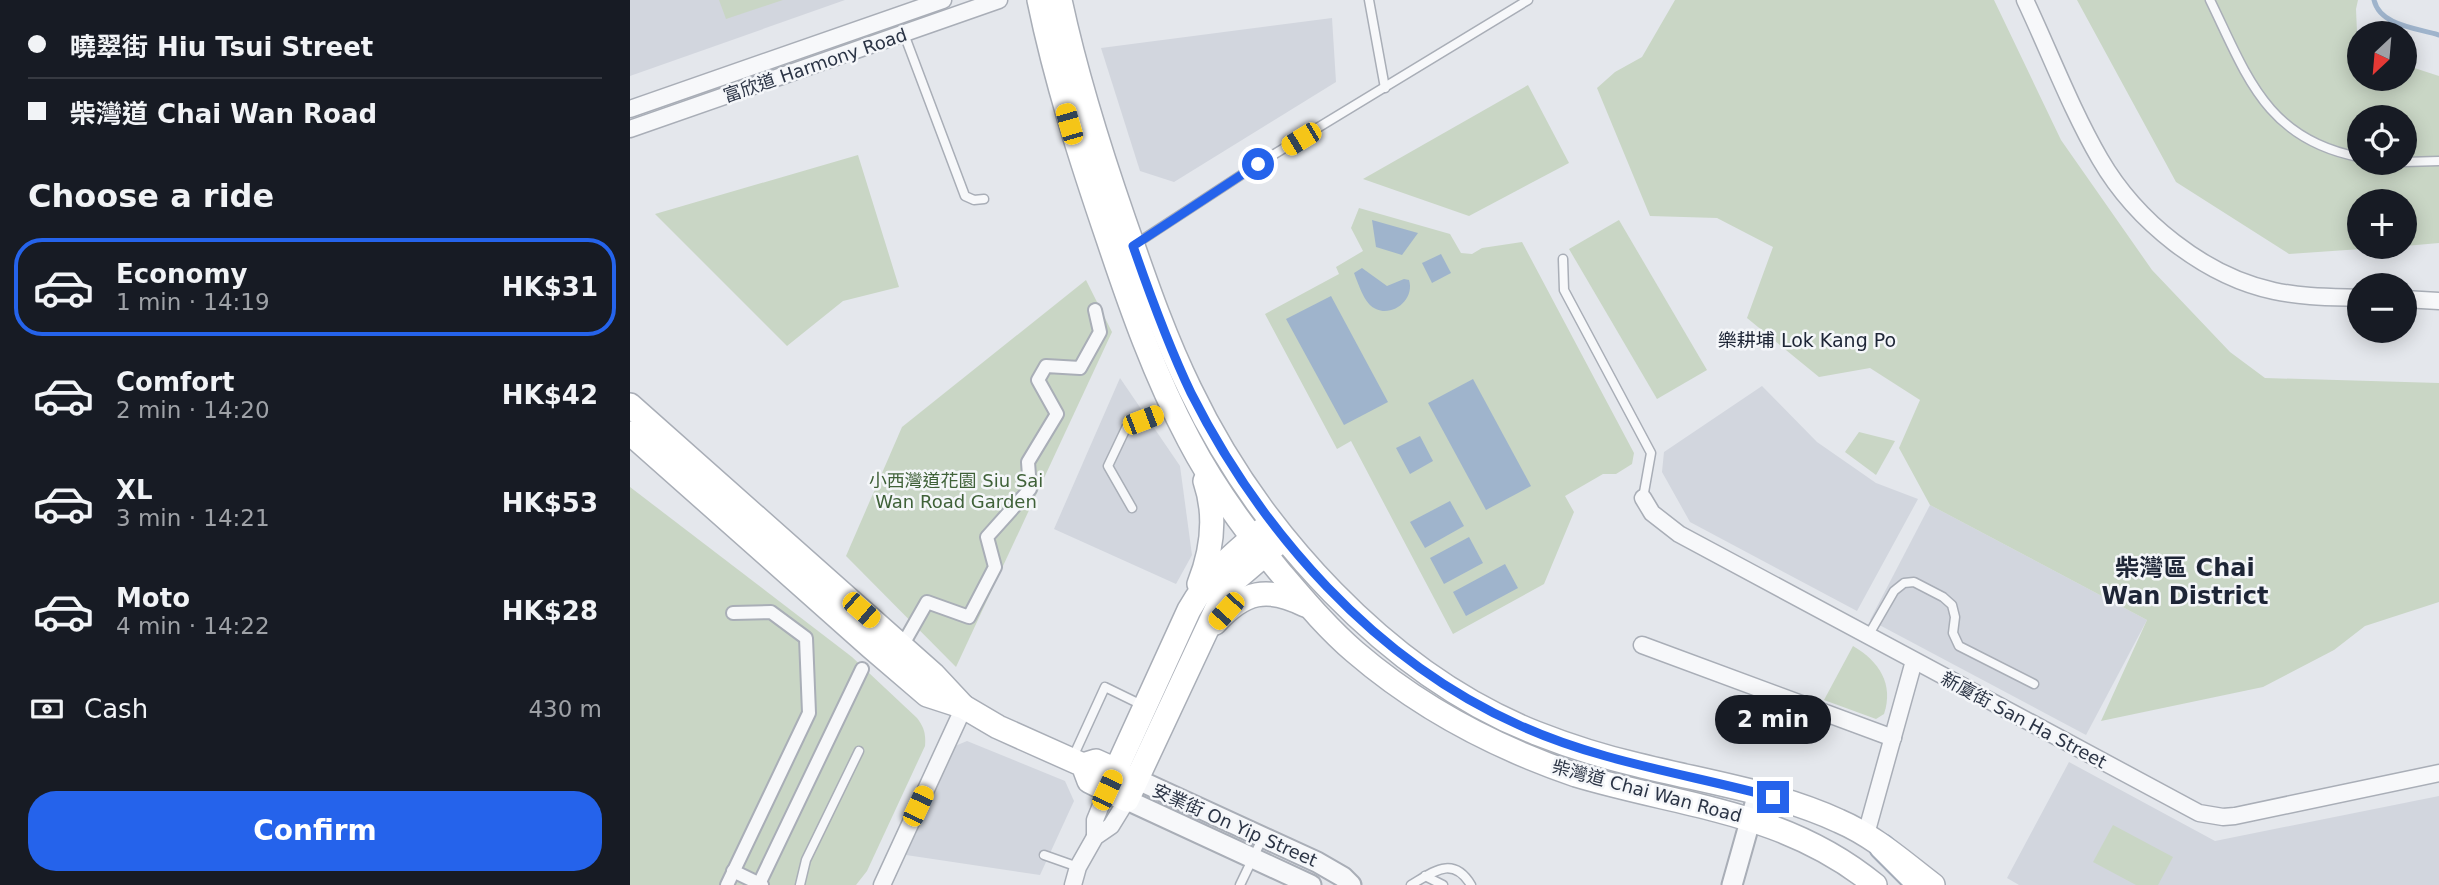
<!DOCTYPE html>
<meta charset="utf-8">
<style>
:root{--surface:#171b24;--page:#242831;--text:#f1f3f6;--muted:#9ea1a6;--line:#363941;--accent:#2563eb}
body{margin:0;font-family:"DejaVu Sans","Noto Sans TC",sans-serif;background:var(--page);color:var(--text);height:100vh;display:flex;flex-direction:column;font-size:26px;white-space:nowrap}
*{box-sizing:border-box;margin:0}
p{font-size:23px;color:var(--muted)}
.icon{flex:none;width:38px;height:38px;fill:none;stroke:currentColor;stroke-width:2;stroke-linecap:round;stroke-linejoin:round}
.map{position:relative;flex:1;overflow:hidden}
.drawer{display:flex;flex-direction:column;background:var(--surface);width:630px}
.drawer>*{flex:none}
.top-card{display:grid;align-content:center;height:154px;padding:0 28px;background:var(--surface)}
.needle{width:46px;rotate:206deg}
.buttons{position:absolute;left:1717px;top:21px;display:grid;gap:14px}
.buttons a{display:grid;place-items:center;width:70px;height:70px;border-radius:50%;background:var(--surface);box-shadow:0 4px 18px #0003;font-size:35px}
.end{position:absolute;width:32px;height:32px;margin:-16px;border:9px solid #2563eb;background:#fff;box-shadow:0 0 0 4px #fff}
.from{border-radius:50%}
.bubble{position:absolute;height:49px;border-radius:24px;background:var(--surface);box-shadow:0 4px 18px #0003;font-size:23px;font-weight:800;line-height:49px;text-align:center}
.car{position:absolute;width:21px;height:42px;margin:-21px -10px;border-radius:9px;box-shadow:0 0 5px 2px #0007;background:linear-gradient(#f5c518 24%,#345 0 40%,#f5c518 0 76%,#345 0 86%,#f5c518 0)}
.top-card b{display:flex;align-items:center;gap:24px;height:66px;font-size:26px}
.top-card b+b{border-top:2px solid var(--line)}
.top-card i{width:18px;height:18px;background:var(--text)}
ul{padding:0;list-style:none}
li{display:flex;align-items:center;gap:21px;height:98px;margin:0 14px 10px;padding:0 14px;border:4px solid transparent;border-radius:28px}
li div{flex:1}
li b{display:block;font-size:26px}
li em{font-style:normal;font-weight:800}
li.active{border-color:var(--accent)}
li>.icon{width:63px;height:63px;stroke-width:1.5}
h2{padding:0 28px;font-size:32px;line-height:84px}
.pay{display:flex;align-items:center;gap:18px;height:77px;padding:0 28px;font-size:26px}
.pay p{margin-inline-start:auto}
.cta{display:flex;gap:14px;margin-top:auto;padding:14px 28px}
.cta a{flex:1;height:80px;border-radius:28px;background:var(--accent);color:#fff;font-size:28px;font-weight:800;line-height:80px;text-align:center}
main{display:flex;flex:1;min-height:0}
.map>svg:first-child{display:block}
</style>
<main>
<section class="drawer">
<div class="top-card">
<b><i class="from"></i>曉翠街 Hiu Tsui Street</b>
<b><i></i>柴灣道 Chai Wan Road</b>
</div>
<h2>Choose a ride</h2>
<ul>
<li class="active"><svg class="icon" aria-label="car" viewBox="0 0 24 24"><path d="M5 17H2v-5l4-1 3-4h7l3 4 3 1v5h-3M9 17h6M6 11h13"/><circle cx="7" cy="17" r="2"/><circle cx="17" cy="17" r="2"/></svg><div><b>Economy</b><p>1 min · 14:19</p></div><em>HK$31</em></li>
<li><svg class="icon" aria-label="car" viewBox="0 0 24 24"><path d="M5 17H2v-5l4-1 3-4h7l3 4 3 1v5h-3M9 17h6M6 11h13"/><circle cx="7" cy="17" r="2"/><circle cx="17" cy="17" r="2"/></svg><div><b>Comfort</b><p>2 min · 14:20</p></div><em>HK$42</em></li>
<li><svg class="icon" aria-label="car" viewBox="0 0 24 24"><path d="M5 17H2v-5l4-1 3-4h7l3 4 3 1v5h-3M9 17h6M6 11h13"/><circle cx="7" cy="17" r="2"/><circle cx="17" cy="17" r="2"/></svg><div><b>XL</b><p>3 min · 14:21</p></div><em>HK$53</em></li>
<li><svg class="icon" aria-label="car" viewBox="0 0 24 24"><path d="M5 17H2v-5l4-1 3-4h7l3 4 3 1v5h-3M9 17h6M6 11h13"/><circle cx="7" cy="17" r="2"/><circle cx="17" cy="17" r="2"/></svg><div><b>Moto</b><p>4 min · 14:22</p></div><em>HK$28</em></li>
</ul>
<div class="pay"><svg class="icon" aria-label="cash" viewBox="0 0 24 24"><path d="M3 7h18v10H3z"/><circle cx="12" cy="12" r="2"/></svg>Cash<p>430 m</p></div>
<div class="cta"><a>Confirm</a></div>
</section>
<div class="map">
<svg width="1809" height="885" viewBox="0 0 1809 885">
<rect width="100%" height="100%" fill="#e4e7ec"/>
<g fill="#d2d6de">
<path d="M0,0h215l-215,76z"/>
<path d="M702,18l4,64 -162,100 -34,-11 -39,-123z"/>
<path d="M490,378l60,88 12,89 -16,29 -122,-55z"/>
<path d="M1132,386l55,56 59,41 42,16 -61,112 -167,-89 -28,-50 2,-20z"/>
<path d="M1300,505l217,115 -61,115 -216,-115z"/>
<path d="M337,741l98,40 9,20 -34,74 -134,-20 49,-109z"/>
<path d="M1439,762l146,79 224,-45v89h-420l-12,-7z"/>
</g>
<g fill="#c9d6c5" fill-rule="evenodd">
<path d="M89,0h64l-57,19z"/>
<path d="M1045,0h319l67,140 91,130 78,82 35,26 174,5v219l-74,24 -31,24 -71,37 -162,34 46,-101 -217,-115 -31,-57 21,-48 -50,-32 -51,9 -72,-59 26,-71 -56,-29 -67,-2 -53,-128 18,-16 27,-15z"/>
<path d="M1447,0h281l-2,9 3,70h45l1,-14 34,11v167l-34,3 -1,-45h-45v46h31l-101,7 -113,-72zM1729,117h45v46h-45z"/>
<path d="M898,85l41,78 -100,53 -106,-37z"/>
<path d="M228,155l41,132 -56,14 -56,45 -132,-132z"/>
<path d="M729,208l91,26 11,19 11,1 10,-6 40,-6 112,211 -2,11 -16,10h-13l-38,22 9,16 -30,72 -91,50 -102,-193 -14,8 -72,-135 74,-40 -3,-7 27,-16 -12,-23z"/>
<path d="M989,220l88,150 -50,29 -88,-150z"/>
<path d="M456,280l26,52 -156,335 -110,-111 56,-129z"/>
<path d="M1229,432l36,9 -19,34 -31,-23z"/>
<path d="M0,487l222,170 65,61c7,9 9,16 8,28l-58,125 -11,14h-226z"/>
<path d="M1223,646c26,15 41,38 31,68l-8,5 -52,-19z"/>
<path d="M1483,825l60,32 -15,28h-22l-43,-23z"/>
</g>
<g fill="#9fb4cc">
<path d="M742,220l46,13 -16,22 -26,-8z"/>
<path d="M811,254l10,19 -19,10 -10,-20z"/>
<path d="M732,268l25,18 17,-7 5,1c7,22 -23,42 -40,24 -7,-8 -11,-21 -15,-31z"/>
<path d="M701,296l57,106 -44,23 -58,-106z"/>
<path d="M843,379l58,107 -45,24 -58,-107z"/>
<path d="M790,436l13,25 -23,13 -14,-26z"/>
<path d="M820,501l14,25 -39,22 -15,-26z"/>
<path d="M839,537l14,26 -39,21 -14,-26z"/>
<path d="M875,564l13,24 -52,28 -13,-24z"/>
</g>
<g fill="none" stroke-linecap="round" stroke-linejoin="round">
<path stroke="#9fb4cc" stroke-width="5" d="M1744,0c6,26 43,28 65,35"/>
<defs>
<g id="service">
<path d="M739,0l16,88"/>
<path d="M1580,0c37,76 56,139 149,157"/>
<path d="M274,34l61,162 9,4 10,-1"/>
<path d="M1774,162l35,-1"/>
<path d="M504,245l124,-81 270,-164"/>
<path d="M933,259l1,31 87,163 -8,45"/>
<path d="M502,508l-24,-42 19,-40 43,-17"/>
<path d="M1238,636l26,-45 10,-8 10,-1 29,15 9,8 3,12 -2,16 6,13 75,38"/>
<path d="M443,757l32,-70 39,19"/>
<path d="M414,855l34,12"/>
<path d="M795,876l18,9"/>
<path d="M170,885l6,-25 53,-109"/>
<path d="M610,885l23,-48"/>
<path d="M781,885c22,-13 42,-30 60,0"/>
</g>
<g id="pedestrian">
<path d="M272,646l25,-44 42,15 26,-50 -8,-30 43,-48 -2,-27 29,-48 -19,-34 8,-14 34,2 20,-36 -5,-22"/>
<path d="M103,871l29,14"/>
<path d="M129,884l103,-215"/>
<path d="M97,885l82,-172 -3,-75 -35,-26 -38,1"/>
</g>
<g id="minor">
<path d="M1395,0c25,53 46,109 75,159 36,62 104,117 174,132 28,6 57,6 85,7"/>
<path d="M0,109l313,-109"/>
<path d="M0,129l369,-129"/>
<path d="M1774,299l35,2"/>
<path d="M1013,498l9,15 27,21 520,279 24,4 12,-1 204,-43"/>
<path d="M1012,645l251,93"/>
<path d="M1236,834l48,-173"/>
<path d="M465,837v-17l15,-37"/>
<path d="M252,885l82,-178"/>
<path d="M443,885l5,-18 17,-30 16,-11 16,-26"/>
</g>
<g id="tertiary">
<path d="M493,773l194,89 26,15 8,8"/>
<path d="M497,800l184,85"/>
<path d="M1102,885l26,-92"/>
</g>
<g id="secondary">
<path d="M409,0c17,82 42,160 69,239 23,69 47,137 81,201 25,48 56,90 90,131 24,28 48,57 76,81 64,55 142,96 221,123 107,32 209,36 299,110"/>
<path d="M430,0c16,75 39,148 64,220 20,57 39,114 66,169 68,142 197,285 346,344 33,13 68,24 102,32 68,17 138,27 201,56 35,15 64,41 94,64"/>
<path d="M0,405l304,270 28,30"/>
<path d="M0,433l241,214 56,48 37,12 34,20 85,38 6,16 38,19 96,-205 12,-15 42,-36"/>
<path d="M569,584c13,-33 18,-68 6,-103"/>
<path d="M585,623c29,-32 52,-37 90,-18"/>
<path d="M453,765l13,-4 20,9 73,-160c20,-35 41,-54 73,-80"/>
</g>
<path id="primary" d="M1252,847l38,38"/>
</defs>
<use href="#service" stroke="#a9aeb7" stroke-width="11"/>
<use href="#pedestrian" stroke="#a9aeb7" stroke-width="16"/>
<use href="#minor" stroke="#a9aeb7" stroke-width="19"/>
<use href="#tertiary" stroke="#a9aeb7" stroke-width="23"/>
<use href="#secondary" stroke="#a9aeb7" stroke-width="26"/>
<use href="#primary" stroke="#a3abb8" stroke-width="28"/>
<use href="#service" stroke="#f7f8fa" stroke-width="8"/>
<use href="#pedestrian" stroke="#f7f8fa" stroke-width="12"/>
<use href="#minor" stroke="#f7f8fa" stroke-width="16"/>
<use href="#tertiary" stroke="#f7f8fa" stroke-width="19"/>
<use href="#secondary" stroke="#fff" stroke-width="23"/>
<use href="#primary" stroke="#fff" stroke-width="24"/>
</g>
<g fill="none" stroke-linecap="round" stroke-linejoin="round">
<path stroke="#2563eb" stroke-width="9" d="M628,164l-125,82c17,49 35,99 58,147 70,139 184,268 328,332 81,37 169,49 254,72"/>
</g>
<g text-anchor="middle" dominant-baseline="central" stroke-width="5" stroke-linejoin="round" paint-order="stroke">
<g font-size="18" fill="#2b3445" stroke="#f4f6f9">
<text transform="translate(185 65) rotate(-19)">富欣道 Harmony Road</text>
<text transform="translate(1394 720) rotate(28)">新廈街 San Ha Street</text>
<text transform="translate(1017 791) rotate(15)">柴灣道 Chai Wan Road</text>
<text transform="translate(605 825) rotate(24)">安業街 On Yip Street</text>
</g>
<g font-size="18" fill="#3f6138" stroke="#f4f6f9">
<text x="326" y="480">小西灣道花園 Siu Sai<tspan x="326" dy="21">Wan Road Garden</tspan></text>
</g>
<g font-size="19" fill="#1d2536" stroke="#f4f6f9">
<text x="1177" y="340">樂耕埔 Lok Kang Po</text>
</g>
<g font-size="24" font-weight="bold" fill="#1d2536" stroke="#f4f6f9">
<text x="1555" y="568">柴灣區 Chai<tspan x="1555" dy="28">Wan District</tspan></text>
</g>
</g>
</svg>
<div class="buttons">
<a><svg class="needle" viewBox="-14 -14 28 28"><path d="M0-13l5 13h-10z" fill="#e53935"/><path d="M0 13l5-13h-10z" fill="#9ea1a6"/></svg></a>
<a><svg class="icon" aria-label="locate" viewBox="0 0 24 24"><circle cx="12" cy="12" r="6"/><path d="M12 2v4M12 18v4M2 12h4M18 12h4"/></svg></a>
<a>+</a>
<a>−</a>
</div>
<i class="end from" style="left:628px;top:164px"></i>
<i class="end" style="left:1143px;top:797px"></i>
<div class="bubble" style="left:1085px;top:695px;width:116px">2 min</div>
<i class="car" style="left:439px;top:124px;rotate:344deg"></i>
<i class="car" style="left:671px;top:139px;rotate:239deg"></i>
<i class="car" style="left:513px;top:420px;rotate:69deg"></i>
<i class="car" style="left:231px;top:610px;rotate:131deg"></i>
<i class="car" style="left:596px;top:611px;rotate:222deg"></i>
<i class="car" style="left:477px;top:790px;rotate:25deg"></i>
<i class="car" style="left:288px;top:806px;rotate:25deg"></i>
</div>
</main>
